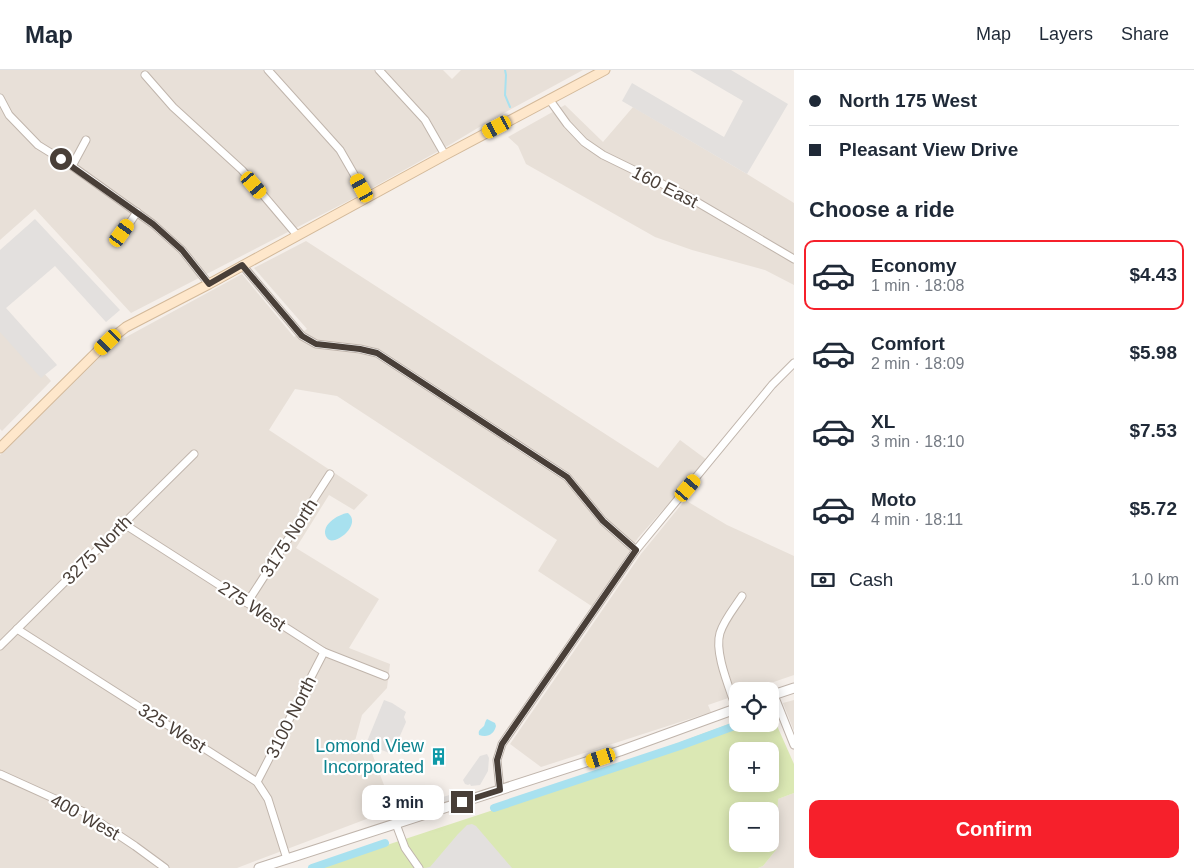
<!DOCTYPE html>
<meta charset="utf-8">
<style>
:root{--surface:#fff;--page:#f6f6f7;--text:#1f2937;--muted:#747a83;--line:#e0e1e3;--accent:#f6202b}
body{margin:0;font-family:Arial,sans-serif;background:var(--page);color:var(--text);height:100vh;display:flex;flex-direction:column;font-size:19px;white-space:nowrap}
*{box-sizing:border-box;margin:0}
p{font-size:16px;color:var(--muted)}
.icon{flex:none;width:28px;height:28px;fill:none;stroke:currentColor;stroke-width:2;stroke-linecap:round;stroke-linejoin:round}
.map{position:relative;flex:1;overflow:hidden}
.panel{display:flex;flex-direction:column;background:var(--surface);width:400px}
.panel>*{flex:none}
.guide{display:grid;align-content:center;height:110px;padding:0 15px;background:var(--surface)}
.tools{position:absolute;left:729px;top:612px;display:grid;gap:10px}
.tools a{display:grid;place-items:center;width:50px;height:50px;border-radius:10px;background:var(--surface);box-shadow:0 2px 12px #0003;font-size:25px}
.end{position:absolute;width:22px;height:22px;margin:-11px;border:6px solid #493f38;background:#fff;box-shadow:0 0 0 2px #fff}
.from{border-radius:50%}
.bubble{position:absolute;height:35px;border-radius:10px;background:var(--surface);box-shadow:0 2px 12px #0003;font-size:16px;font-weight:600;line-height:35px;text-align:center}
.car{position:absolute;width:15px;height:30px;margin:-15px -8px;border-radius:6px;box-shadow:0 0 4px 1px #0007;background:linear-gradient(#f5c518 24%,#345 0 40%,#f5c518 0 76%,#345 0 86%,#f5c518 0)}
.guide b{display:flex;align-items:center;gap:18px;height:48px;font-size:19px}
.guide b+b{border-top:1px solid var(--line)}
.guide i{width:12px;height:12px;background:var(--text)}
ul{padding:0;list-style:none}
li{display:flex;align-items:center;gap:15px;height:70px;margin:0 10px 8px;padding:0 5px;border:2px solid transparent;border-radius:10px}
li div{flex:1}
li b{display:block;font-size:19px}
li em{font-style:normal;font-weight:600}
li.selected{border-color:var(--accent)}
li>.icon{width:45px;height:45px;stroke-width:1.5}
h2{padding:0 15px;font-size:22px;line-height:60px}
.pay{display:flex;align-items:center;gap:12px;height:55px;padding:0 15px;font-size:19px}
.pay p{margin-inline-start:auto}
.primary-button{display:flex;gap:10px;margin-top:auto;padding:10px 15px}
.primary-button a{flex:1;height:58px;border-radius:10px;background:var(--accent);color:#fff;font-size:20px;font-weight:600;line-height:58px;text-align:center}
header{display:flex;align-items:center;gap:30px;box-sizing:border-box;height:70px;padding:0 25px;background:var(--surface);border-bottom:1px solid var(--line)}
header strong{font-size:24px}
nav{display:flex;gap:28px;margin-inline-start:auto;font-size:18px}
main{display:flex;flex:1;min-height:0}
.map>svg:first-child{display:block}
</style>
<header>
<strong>Map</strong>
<nav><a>Map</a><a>Layers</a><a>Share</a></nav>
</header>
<main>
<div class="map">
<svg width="794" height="798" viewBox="0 0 794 798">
<rect width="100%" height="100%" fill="#f5efea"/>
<g fill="#e8e0d8">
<path d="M0,0h443l9,9 9,-9h122l-92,50 -40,24 -97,54 -223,115 -96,-104 -35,31z"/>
<path d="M565,35l38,37 30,-35 114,67 47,29v82l-29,-15 -73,-20 -37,-13 -129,-73 -8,-18 -10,-9z"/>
<path d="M306,171l352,227 22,-28 27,20 -69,78 -45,69 -55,-36 19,-31 -220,-144 -42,-7 -26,41 99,65 -14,15 -25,-15 -33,53 83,51 -30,49 41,16 -3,24 -25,27 -7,26 15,7 23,61 -156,59h-237v-413l107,-105 10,-8 125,-68 52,63 13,-8 -53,-61z"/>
<path d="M0,255l51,56 -49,50 -2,-2z"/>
<path d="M685,430l42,25 67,31v119l-47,16h-9l-1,4 -29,10 3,7 -170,55 -31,-23 131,-190z"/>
<path d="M794,630v31l-11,-28z"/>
<path d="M794,723v75h-36l5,-2 13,-16 2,-51z"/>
</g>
<path fill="#dbe8b4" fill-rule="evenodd" d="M770,640l24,54v29l-16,6 -2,51 -13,16 -5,2h-441l204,-67 216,-80 1,3h32zM738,681h32v33h-32zM738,741h32v33h-32z"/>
<g fill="#e3e0de">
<path d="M690,0h41l57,34 -41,70 -125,-73 10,-18 92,54 19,-36z"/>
<path d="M35,149l85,91 -14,12 -51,-56 -49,42 51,57 -16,13 -41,-46v-82z"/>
<path d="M384,630l8,3 14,9 -2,5 2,5 -14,32 -26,-10z"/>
<path d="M487,684l2,4 -1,13 -8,14 -9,1 -1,-2 -2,1 -3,-1 -2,-4 17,-24z"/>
<path d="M456,723l1,6 -60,20 -3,-7z"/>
<path d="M472,754l4,2 36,42h-96l-2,-2 11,2 5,-1 28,-33 9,-9z"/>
</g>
<g fill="#a8e1ef">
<path d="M348,443c15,12 -15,35 -21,25 -8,-12 11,-24 21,-25z"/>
<path d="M487,649l8,4 1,3c-2,8 -8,12 -17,9 -1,-5 1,-5 5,-9 1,-2 1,-5 3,-7z"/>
</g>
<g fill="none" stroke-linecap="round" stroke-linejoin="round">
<path stroke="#a8e1ef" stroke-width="2" d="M505,0l1,5 -1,20 5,12"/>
<g stroke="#a8e1ef" stroke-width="8">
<path d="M770,643h1"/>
<path d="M494,738l186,-62 60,-22"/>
<path d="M312,798l73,-25"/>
</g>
<defs>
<g id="minor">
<path d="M268,0l72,80 27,47"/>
<path d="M379,0l46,50 20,35"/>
<path d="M145,5l28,32 69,63 55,65"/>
<path d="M0,28l9,17 29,30 34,21 81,58 29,26 27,34"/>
<path d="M549,29l18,25 17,18 19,13 82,40 109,64"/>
<path d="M72,96l14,-26"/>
<path d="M123,163l14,-21"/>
<path d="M242,195l60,71 14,8 44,5 17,4 190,124 36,44 33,29"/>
<path d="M124,454l200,128 61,24"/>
<path d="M247,533l83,-129"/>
<path d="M17,559l240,153 11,17 19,60"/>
<path d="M0,576l194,-192"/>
<path d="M774,625l20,50"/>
<path d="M736,638c-6,-19 -22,-55 -16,-75 4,-13 15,-26 22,-37"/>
<path d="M0,704l84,38 51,34 30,22"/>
<path d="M257,712l67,-130"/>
<path d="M500,720l-3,-30 5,-16 134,-194 136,-165 22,-22"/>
<path d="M396,754l9,24 14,20"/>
</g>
<g id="tertiary">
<path d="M770,626l24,-8"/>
<path d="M259,798l361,-117 118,-43"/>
</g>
<path id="secondary" d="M0,378l107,-106 19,-15 83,-43 236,-129 160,-85"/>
</defs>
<use href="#minor" stroke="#c0b5ac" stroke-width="9"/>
<use href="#tertiary" stroke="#c0b5ac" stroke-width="11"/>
<use href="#secondary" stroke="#d3b99a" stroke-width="11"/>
<use href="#minor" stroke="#fff" stroke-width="7"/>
<use href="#tertiary" stroke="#fff" stroke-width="9"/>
<use href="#secondary" stroke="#fee7cb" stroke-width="9"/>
</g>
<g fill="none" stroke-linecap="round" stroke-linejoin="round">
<path stroke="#493f38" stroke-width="6" d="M61,89l92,65 29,26 27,34 33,-19 60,71 14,8 44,5 17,4 190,124 36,44 33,29 -134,194 -5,16 3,30 -38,12"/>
</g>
<defs>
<symbol id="building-bare" viewBox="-9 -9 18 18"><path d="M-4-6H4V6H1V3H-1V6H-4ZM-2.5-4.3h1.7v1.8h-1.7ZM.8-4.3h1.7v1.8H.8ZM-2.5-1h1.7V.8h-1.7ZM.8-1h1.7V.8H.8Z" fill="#0f9aa8" stroke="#fff" stroke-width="2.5" paint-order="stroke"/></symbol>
</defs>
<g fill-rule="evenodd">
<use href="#building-bare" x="426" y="674" width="25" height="25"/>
</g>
<g text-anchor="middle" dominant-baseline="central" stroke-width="4.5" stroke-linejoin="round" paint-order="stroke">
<g font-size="18" fill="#493f38" stroke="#fff">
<text transform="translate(665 117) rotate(27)">160 East</text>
<text transform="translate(289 468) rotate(-57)">3175 North</text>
<text transform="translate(97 480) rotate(-45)">3275 North</text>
<text transform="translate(252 536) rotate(33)">275 West</text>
<text transform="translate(291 647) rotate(-63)">3100 North</text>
<text transform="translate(172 658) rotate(32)">325 West</text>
<text transform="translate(85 747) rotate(29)">400 West</text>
</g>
<g font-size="18" fill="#0d838f" stroke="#fff" text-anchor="end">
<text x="424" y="676">Lomond View<tspan x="424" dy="21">Incorporated</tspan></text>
</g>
</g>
</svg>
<div class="tools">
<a><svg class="icon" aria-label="locate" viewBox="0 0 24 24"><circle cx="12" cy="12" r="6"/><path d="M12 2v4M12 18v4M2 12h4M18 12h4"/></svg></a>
<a>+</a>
<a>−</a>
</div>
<i class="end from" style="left:61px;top:89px"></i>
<i class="end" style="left:462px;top:732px"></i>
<div class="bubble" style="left:362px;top:715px;width:82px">3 min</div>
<i class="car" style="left:497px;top:57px;rotate:242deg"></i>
<i class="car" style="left:254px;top:115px;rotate:140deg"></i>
<i class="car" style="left:362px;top:118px;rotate:331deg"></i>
<i class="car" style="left:122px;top:163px;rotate:36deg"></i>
<i class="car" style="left:108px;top:272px;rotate:226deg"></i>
<i class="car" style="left:688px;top:418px;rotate:40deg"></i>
<i class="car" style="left:601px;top:688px;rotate:252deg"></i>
</div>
<section class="panel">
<div class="guide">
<b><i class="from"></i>North 175 West</b>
<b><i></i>Pleasant View Drive</b>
</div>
<h2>Choose a ride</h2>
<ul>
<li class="selected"><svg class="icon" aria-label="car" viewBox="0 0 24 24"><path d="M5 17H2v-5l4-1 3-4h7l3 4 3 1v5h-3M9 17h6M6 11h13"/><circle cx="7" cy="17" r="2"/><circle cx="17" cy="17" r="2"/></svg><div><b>Economy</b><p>1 min · 18:08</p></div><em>$4.43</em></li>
<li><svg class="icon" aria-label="car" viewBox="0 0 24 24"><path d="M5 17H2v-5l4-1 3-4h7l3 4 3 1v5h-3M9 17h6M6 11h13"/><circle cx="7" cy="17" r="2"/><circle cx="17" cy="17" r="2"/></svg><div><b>Comfort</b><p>2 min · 18:09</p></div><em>$5.98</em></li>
<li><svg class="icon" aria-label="car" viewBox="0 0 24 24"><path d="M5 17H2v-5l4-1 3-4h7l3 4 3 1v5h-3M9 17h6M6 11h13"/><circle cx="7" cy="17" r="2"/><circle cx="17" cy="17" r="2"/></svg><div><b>XL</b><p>3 min · 18:10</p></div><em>$7.53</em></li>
<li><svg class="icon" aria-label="car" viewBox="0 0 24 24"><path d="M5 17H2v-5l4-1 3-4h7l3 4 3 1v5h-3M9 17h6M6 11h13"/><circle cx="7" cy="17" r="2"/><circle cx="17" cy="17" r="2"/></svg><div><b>Moto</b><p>4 min · 18:11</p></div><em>$5.72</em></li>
</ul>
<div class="pay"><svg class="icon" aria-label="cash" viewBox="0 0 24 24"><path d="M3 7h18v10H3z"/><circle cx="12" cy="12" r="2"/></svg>Cash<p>1.0 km</p></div>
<div class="primary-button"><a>Confirm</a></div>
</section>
</main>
